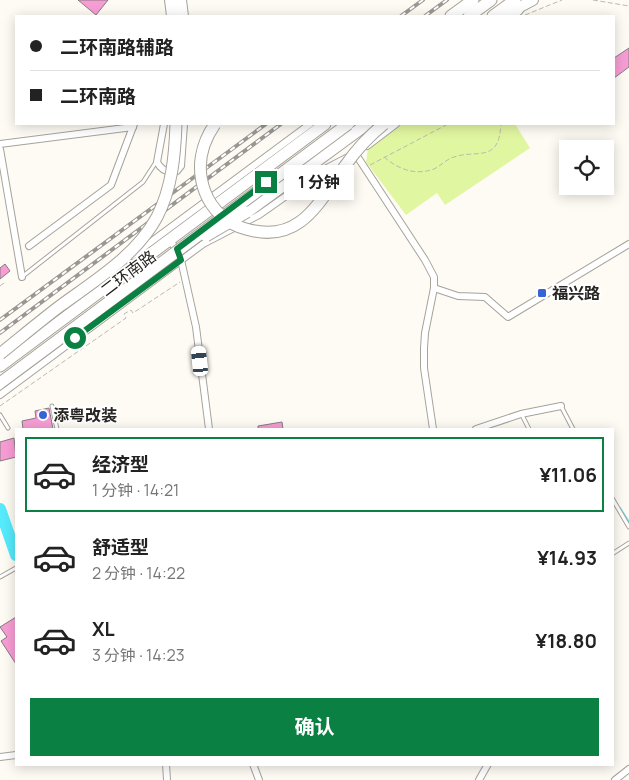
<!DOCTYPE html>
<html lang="zh">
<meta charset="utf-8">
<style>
:root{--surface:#fff;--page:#f6f6f6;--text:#222;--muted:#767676;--line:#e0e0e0;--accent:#0b8043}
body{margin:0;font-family:Manrope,"Noto Sans SC",sans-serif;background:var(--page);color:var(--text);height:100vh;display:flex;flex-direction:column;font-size:19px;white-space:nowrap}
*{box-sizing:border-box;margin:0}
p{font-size:16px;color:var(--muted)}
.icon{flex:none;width:28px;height:28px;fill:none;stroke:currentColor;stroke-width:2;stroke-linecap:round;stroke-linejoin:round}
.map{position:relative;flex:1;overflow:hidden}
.drawer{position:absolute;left:15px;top:428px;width:599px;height:338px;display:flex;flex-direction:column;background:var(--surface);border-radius:0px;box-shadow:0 2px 12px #0003}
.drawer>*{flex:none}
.guide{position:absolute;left:15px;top:15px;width:600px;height:110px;border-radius:0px;box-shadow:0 2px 12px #0003;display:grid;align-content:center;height:110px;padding:0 15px;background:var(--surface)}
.buttons{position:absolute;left:559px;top:140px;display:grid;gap:10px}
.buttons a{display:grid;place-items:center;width:55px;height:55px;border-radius:0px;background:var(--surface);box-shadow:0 2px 12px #0003;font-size:25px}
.end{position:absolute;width:22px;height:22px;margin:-11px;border:6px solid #0b8043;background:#fff;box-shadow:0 0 0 2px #fff}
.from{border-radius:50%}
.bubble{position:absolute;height:35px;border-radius:0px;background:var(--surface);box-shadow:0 2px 12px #0003;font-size:16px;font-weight:700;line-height:35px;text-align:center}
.car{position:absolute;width:15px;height:30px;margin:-15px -8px;border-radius:6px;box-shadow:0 0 4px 1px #0007;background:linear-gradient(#fff 24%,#345 0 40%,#fff 0 76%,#345 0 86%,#fff 0)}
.guide b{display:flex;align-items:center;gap:18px;height:48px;font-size:19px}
.guide b+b{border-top:1px solid var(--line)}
.guide i{width:12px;height:12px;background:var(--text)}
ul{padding:9px 0 0;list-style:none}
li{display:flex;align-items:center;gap:15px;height:75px;margin:0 10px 8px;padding:0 5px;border:2px solid transparent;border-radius:0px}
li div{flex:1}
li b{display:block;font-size:19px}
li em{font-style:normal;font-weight:700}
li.on{border-color:var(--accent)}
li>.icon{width:45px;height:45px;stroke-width:1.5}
.button{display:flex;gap:10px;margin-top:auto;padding:10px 15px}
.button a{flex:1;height:58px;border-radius:0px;background:var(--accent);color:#fff;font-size:20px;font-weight:700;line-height:58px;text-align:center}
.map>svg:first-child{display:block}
</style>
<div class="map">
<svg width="629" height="780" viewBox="0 0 629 780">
<rect width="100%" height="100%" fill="#fefbf4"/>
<path fill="#e1f6a0" d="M401,124h114l15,24 -85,57 -8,-12 -31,22 -40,-53 2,-14z"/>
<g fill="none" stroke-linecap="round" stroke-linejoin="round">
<path stroke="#55eafc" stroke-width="2" d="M620,508l9,14"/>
<path stroke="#55eafc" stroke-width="12" d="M0,509l16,46"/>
</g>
<g fill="#f79dd4" stroke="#867c81">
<path d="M78,0h30l-12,15z"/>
<path d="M629,48v19l-15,11v-20z"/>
<path d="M5,264l5,7 -10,8v-11z"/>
<path d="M49,408l4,21h-30l-1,-8 14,-3 -1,-7z"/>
<path d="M282,422l1,7h-25v-3z"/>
<path d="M14,438l2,19 -16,4v-19z"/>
<path d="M16,617v47l-15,-23 6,-4 -7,-10z"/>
</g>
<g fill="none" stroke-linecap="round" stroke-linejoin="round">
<defs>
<g id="lane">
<path d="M23,276l120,-94 13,-20"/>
<path d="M52,406l5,23"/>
<path d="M561,406l12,23"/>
<path d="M0,415l8,13"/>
<path d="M522,415l7,14"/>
<path d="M612,498l17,29"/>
<path d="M612,554l17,-11"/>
<path d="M0,577l16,-9"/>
</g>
<g id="street">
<path d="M168,0l2,16"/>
<path d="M183,0l2,16"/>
<path d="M164,124l-7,38c4,8 11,11 20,9l4,-5 3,-42"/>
<path d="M0,144l133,-17"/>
<path d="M367,146l29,-22"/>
<path d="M0,149l22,128"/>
<path d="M355,153l70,107 9,17v11l-9,45 -1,15v20l9,61"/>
<path d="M171,241l10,19 15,67 13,102"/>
<path d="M29,246l82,-61 23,-61"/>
<path d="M132,256l178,-132"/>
<path d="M434,288l24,8 27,1 23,20 121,-73"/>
<path d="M0,395l203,-151 56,-29 64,-45 27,-14"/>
<path d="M476,429l45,-15 40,-8"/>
<path d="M0,757l16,-2"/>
<path d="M166,764l1,16"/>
<path d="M253,764l6,16"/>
<path d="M479,780l9,-16"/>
<path d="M615,780l14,-11"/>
</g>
<path id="primary" d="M503,16l30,-16"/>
<g id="highway">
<path d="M176,0l2,16"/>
<path d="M451,16l22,-16"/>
<path d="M469,16l22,-16"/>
<path d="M493,16l22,-16"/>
<path d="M510,16l8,-7"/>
<path d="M247,212l120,-88"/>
<path d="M0,366l325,-242"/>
</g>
</defs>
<use href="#lane" stroke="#a7a39b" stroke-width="5"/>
<use href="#street" stroke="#a7a39b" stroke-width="8"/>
<use href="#primary" stroke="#a7a39b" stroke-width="12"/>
<use href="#highway" stroke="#a7a39b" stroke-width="13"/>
<g stroke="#bbb9b3" stroke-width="1" stroke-dasharray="5 2.5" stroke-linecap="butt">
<path d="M593,0l36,6"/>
<path d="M525,15l37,-15"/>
<path d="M384,157c14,12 31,19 50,12 7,-3 12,-10 20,-12 23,-8 45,7 47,-33"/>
<path d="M370,165l78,-41"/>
<path d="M0,286l4,-3"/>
<path d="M0,406l126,-88 -2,-4 7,-4 2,3 47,-31"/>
</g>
<use href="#lane" stroke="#fff" stroke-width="3"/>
<use href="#street" stroke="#fff" stroke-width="6"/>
<use href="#primary" stroke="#fff" stroke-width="10"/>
<use href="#highway" stroke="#fff" stroke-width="11"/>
<defs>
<g id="rail">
<path d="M401,16l22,-16"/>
<path d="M425,16l22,-16"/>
<path d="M0,320l266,-196"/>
<path d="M0,333l281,-209"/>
</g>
</defs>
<use href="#rail" stroke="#9a9792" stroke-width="4"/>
<use href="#rail" stroke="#fff" stroke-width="2" stroke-dasharray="5.5" stroke-linecap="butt"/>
<defs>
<g id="highway-bridge">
<path d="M215,124c-14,20 -19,44 -10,68 7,18 22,32 41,37 54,16 73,-27 99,-63 11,-16 24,-30 39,-42"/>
<path d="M206,236l41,-24"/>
<path d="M0,354c20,-16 39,-32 60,-48 34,-25 76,-50 97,-89 15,-29 18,-62 19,-93"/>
<path d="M0,383l348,-259"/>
</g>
</defs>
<use href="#highway-bridge" stroke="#a7a39b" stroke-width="13" stroke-linecap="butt"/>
<use href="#highway-bridge" stroke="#fff" stroke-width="11"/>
</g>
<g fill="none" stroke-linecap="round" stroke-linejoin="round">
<path stroke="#0b8043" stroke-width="6" d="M75,338l106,-78 -4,-11 89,-67"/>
</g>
<g fill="#3664d4" stroke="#fff" stroke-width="2">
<rect x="537" y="288" width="10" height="10" rx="2.5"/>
<circle cx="43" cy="415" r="5"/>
</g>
<g text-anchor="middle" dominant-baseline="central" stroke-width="4" stroke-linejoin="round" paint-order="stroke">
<g font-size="16" fill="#282623" stroke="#fff">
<text transform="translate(128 273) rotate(-37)">二环南路</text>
</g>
<g font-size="16" font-weight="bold" fill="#282623" stroke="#fff" text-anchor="start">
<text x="552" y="293">福兴路</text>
<text x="53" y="415">添粤改装</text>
</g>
</g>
</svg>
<div class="buttons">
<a><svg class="icon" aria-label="locate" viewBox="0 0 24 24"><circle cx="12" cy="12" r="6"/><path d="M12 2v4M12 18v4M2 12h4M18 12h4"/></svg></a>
</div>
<i class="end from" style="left:75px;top:338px"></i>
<i class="end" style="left:266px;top:182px"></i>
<div class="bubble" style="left:284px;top:165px;width:70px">1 分钟</div>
<i class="car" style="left:200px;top:361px;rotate:354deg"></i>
<div class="guide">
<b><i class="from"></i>二环南路辅路</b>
<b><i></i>二环南路</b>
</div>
<section class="drawer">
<ul>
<li class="on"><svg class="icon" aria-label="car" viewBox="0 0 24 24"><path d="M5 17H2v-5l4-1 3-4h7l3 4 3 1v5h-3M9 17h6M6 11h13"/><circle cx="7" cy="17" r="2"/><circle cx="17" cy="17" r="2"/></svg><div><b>经济型</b><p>1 分钟 · 14:21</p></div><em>¥11.06</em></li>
<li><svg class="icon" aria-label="car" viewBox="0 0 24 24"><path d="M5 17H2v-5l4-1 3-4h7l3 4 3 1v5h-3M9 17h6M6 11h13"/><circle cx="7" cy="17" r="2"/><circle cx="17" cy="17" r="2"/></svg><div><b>舒适型</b><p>2 分钟 · 14:22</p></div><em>¥14.93</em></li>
<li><svg class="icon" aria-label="car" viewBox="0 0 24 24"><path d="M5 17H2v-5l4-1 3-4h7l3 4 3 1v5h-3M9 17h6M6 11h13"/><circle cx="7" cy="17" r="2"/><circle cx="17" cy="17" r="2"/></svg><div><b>XL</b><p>3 分钟 · 14:23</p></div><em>¥18.80</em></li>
</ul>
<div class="button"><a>确认</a></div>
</section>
</div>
